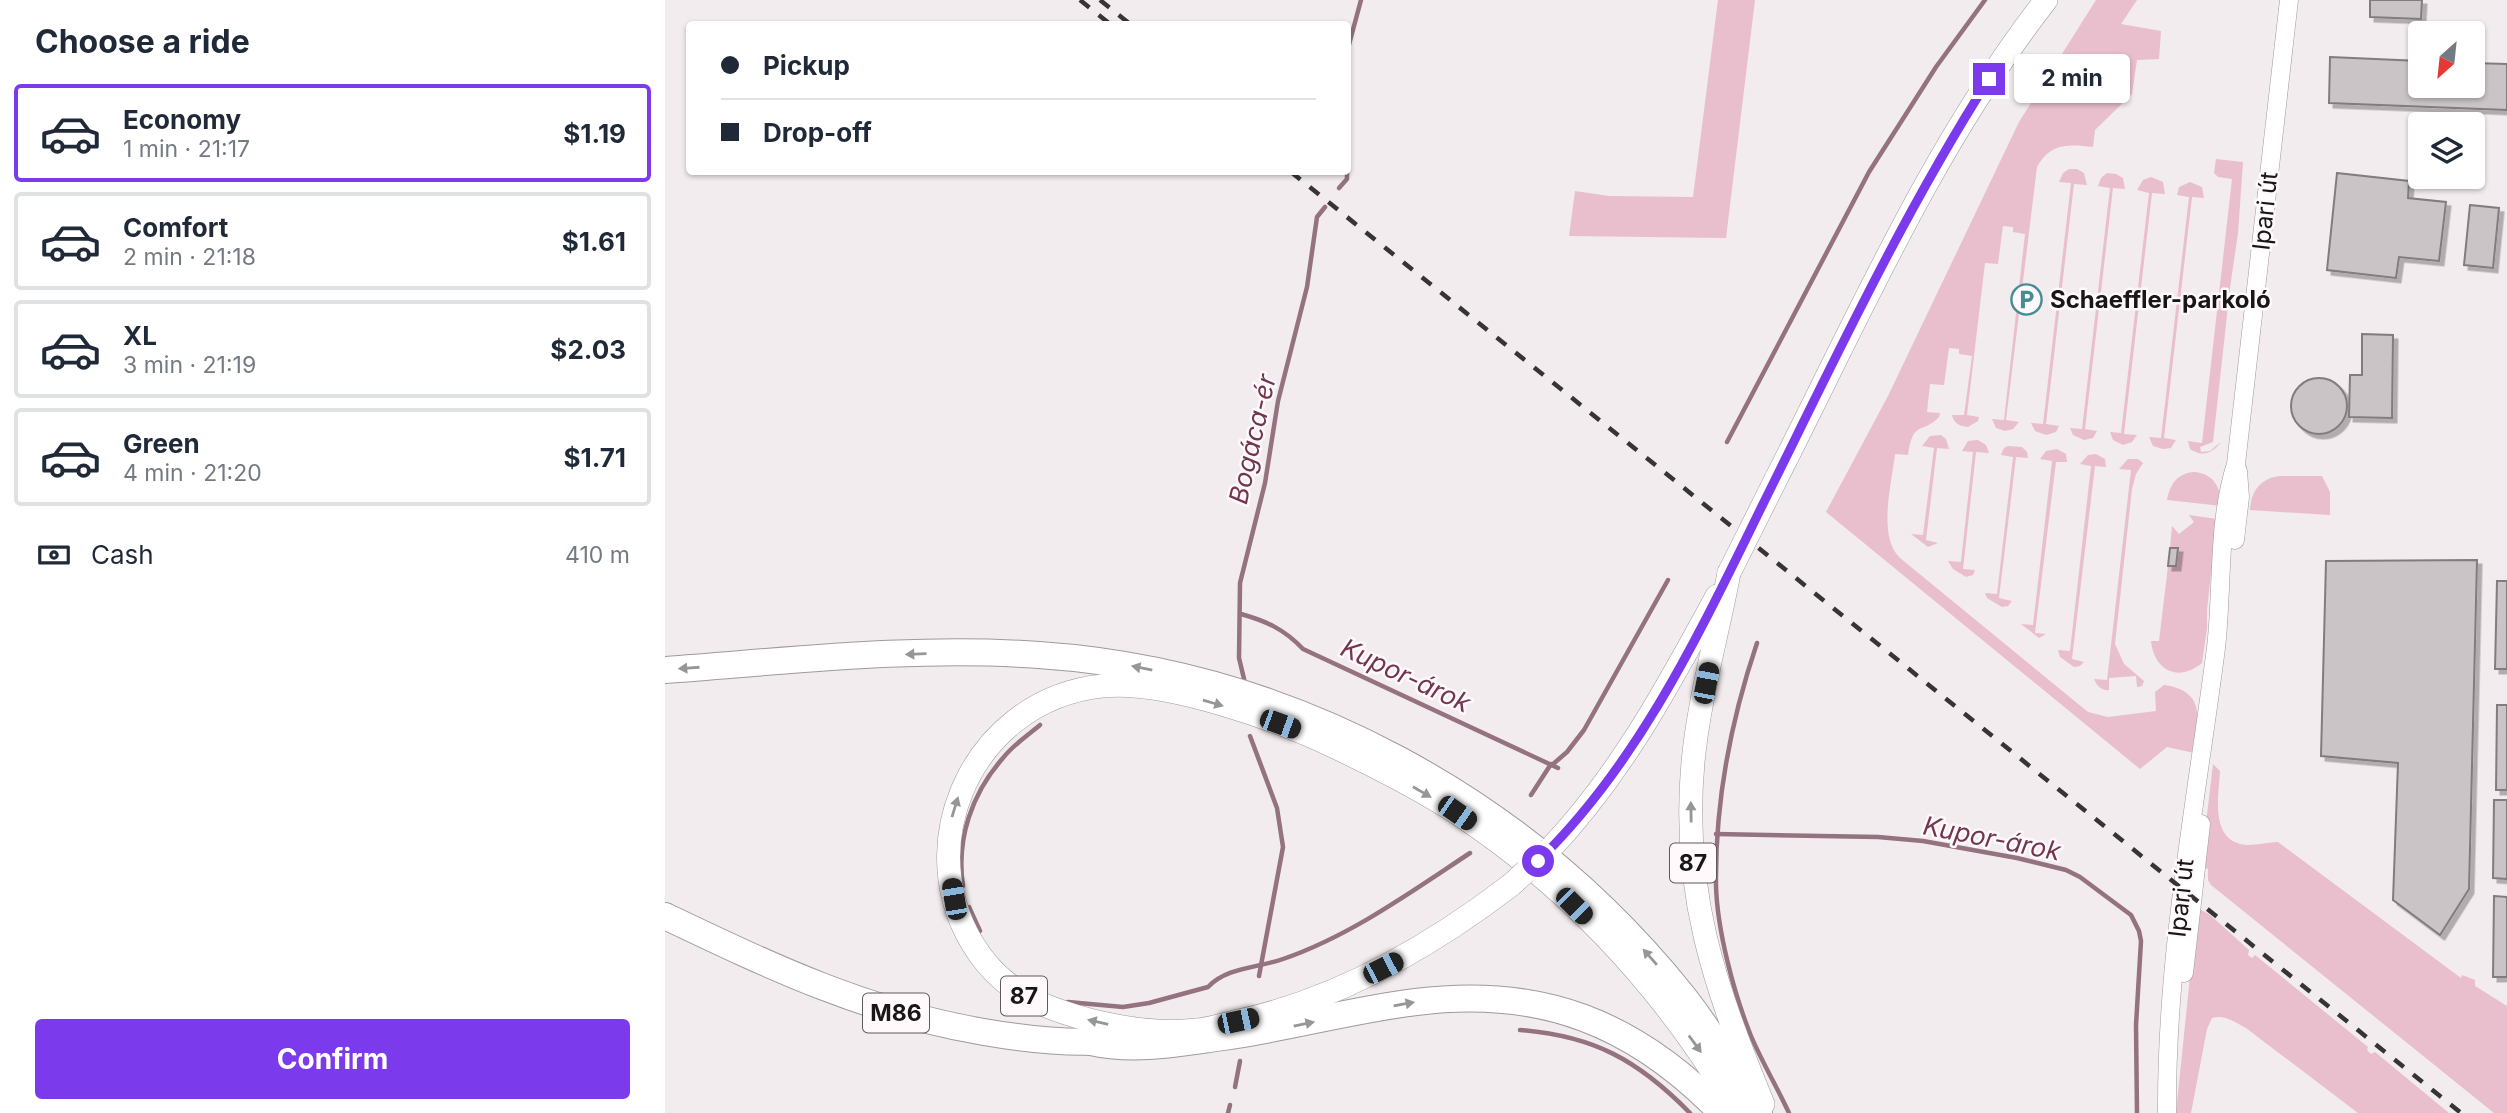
<!DOCTYPE html>
<meta charset="utf-8">
<style>
:root{--surface:#fff;--page:#f2f2f3;--text:#1f2937;--muted:#747a83;--line:#e0e1e3;--accent:#7c3aed}
body{margin:0;font-family:Inter,sans-serif;background:var(--page);color:var(--text);height:100vh;display:flex;flex-direction:column;font-size:26px;white-space:nowrap}
*{box-sizing:border-box;margin:0}
p{font-size:23px;color:var(--muted)}
.icon{flex:none;width:38px;height:38px;fill:none;stroke:currentColor;stroke-width:2;stroke-linecap:round;stroke-linejoin:round}
.map{position:relative;flex:1;overflow:hidden}
.side{display:flex;flex-direction:column;background:var(--surface);width:665px}
.side>*{flex:none}
.hud{position:absolute;left:21px;top:21px;width:665px;height:154px;border-radius:7px;box-shadow:0 2px 5px #0004;display:grid;align-content:center;height:154px;padding:0 35px;background:var(--surface)}
.needle{width:46px;rotate:207deg}
.tools{position:absolute;left:1743px;top:21px;display:grid;gap:14px}
.tools a{display:grid;place-items:center;width:77px;height:77px;border-radius:7px;background:var(--surface);box-shadow:0 2px 5px #0004;font-size:35px}
.end{position:absolute;width:32px;height:32px;margin:-16px;border:9px solid #7c3aed;background:#fff;box-shadow:0 0 0 4px #fff}
.from{border-radius:50%}
.bubble{position:absolute;height:49px;border-radius:7px;background:var(--surface);box-shadow:0 2px 5px #0004;font-size:23px;font-weight:700;line-height:49px;text-align:center}
.car{position:absolute;width:21px;height:42px;margin:-21px -10px;border-radius:9px;box-shadow:0 0 5px 2px #0007;background:linear-gradient(#222 24%,#8ab4d8 0 40%,#222 0 76%,#8ab4d8 0 86%,#222 0)}
.hud b{display:flex;align-items:center;gap:24px;height:66px;font-size:26px}
.hud b+b{border-top:2px solid var(--line)}
.hud i{width:18px;height:18px;background:var(--text)}
ul{padding:0;list-style:none}
li{display:flex;align-items:center;gap:21px;height:98px;margin:0 14px 10px;padding:0 21px;border:4px solid var(--line);border-radius:7px}
li div{flex:1}
li b{display:block;font-size:26px}
li em{font-style:normal;font-weight:700}
li.selected{border-color:var(--accent)}
li>.icon{width:63px;height:63px;stroke-width:1.5}
h2{padding:0 35px;font-size:32px;line-height:84px}
.pay{display:flex;align-items:center;gap:18px;height:77px;padding:0 35px;font-size:26px}
.pay p{margin-inline-start:auto}
.primary-button{display:flex;gap:14px;margin-top:auto;padding:14px 35px}
.primary-button a{flex:1;height:80px;border-radius:7px;background:var(--accent);color:#fff;font-size:28px;font-weight:700;line-height:80px;text-align:center}
main{display:flex;flex:1;min-height:0}
.map>svg:first-child{display:block}
</style>
<main>
<section class="side">
<h2>Choose a ride</h2>
<ul>
<li class="selected"><svg class="icon" aria-label="car" viewBox="0 0 24 24"><path d="M5 17H2v-5l4-1 3-4h7l3 4 3 1v5h-3M9 17h6M6 11h13"/><circle cx="7" cy="17" r="2"/><circle cx="17" cy="17" r="2"/></svg><div><b>Economy</b><p>1 min · 21:17</p></div><em>$1.19</em></li>
<li><svg class="icon" aria-label="car" viewBox="0 0 24 24"><path d="M5 17H2v-5l4-1 3-4h7l3 4 3 1v5h-3M9 17h6M6 11h13"/><circle cx="7" cy="17" r="2"/><circle cx="17" cy="17" r="2"/></svg><div><b>Comfort</b><p>2 min · 21:18</p></div><em>$1.61</em></li>
<li><svg class="icon" aria-label="car" viewBox="0 0 24 24"><path d="M5 17H2v-5l4-1 3-4h7l3 4 3 1v5h-3M9 17h6M6 11h13"/><circle cx="7" cy="17" r="2"/><circle cx="17" cy="17" r="2"/></svg><div><b>XL</b><p>3 min · 21:19</p></div><em>$2.03</em></li>
<li><svg class="icon" aria-label="car" viewBox="0 0 24 24"><path d="M5 17H2v-5l4-1 3-4h7l3 4 3 1v5h-3M9 17h6M6 11h13"/><circle cx="7" cy="17" r="2"/><circle cx="17" cy="17" r="2"/></svg><div><b>Green</b><p>4 min · 21:20</p></div><em>$1.71</em></li>
</ul>
<div class="pay"><svg class="icon" aria-label="cash" viewBox="0 0 24 24"><path d="M3 7h18v10H3z"/><circle cx="12" cy="12" r="2"/></svg>Cash<p>410 m</p></div>
<div class="primary-button"><a>Confirm</a></div>
</section>
<div class="map">
<svg width="1842" height="1113" viewBox="0 0 1842 1113">
<defs>
<filter id="shadow"><feDropShadow dx="4.5" dy="4.5" stdDeviation="0" flood-color="#0004"/></filter>
</defs>
<rect width="100%" height="100%" fill="#f2ecee"/>
<g fill="#e9becd">
<path d="M1053,0h37l-29,238 -157,-2 6,-45 34,5 84,1z"/>
<path d="M1431,0h41l-16,24 40,7 -2,28 -22,1 -5,34 -37,36 -2,17c-25,-3 -43,-4 -56,20l-31,253 13,2 -6,7 -8,2 -9,-3 -4,-9 12,1 21,-186 -12,-2v-5l-10,-1 -5,38 -13,-1 -18,152 12,2 -1,4 -10,6c-8,-1 -14,-3 -16,-12h12l8,-59 -13,-2v-5l-10,-1 -5,37 -14,-1 -3,28 13,1 -1,4c-17,18 -26,2 -31,38l-13,-1c-3,29 -18,82 5,104l188,154 20,5 48,-6 -1,-19 9,-7c43,6 34,35 30,68l-27,-6 -27,22 -314,-257 62,-116 131,-274z"/>
<path d="M1551,159l27,3 -5,71 -8,55 -17,154 -13,5 1,5 9,-1 11,-9c-9,12 -19,15 -31,7l-2,-8 14,2 30,-264 -14,-2 -4,-4z"/>
<path d="M1404,169h8l7,4 3,12 -13,-1 -28,240 13,2 -3,6 -10,3 -11,-4 -4,-8 12,1 28,-241 -12,-1 4,-9z"/>
<path d="M1442,173l9,1 7,4 2,11 -12,-1 -28,241 12,2 -4,7 -9,2 -11,-5 -3,-7 12,1 28,-241 -12,-2 3,-8z"/>
<path d="M1486,177l12,5 2,12 -13,-1 -28,241 13,1 -5,7 -9,3 -10,-5 -3,-8 11,1 28,-240 -12,-3 6,-10z"/>
<path d="M1525,182l12,5 2,11 -12,-1 -28,241 12,2 -5,8 -8,1 -10,-3 -4,-9 12,1 28,-241 -12,-2 2,-8z"/>
<path d="M1276,435l5,4 3,10 -12,-1 -11,92 12,3 -10,4 -17,-13 12,1 11,-87 -12,-2 8,-10z"/>
<path d="M1313,440l8,5 3,8 -13,-1 -13,117 12,1 -2,5 -7,2 -13,-8 -5,-8 13,1 12,-110 -11,-1 6,-10z"/>
<path d="M1343,446l14,1 5,5 1,6 -12,-1 -17,141 13,3 -4,5 -6,1 -15,-9 -2,-5 12,1 16,-137 -12,-2 3,-7z"/>
<path d="M1392,449l9,5 1,8h-11l-21,171 11,1 -7,4 -18,-14 12,1 19,-164 -12,-2 6,-8z"/>
<path d="M1431,454l9,5 1,8 -11,-1 -23,193 12,3 -4,4 -6,1 -14,-10 -2,-7 12,1 21,-185 -11,-2 8,-9z"/>
<path d="M1463,459h10l5,4 -7,11 -4,15 -17,155 9,20 20,17 -2,5 -5,1 -1,-11 -27,2v12c-7,1 -12,-4 -15,-11l13,1 24,-210 -12,-1z"/>
<path d="M1528,472c21,1 27,15 29,34l-55,-6c3,-16 10,-26 26,-28z"/>
<path d="M1614,476h43l8,16v23l-80,-5c1,-19 10,-31 29,-34z"/>
<path d="M1524,515l28,4 -10,91v18l-5,35c-24,20 -48,7 -51,-22h8l9,-75h8l2,-17 -8,-1 2,-22 7,8 15,-12z"/>
<path d="M1548,764l7,7c-1,23 -10,65 20,73 12,3 26,-2 38,-2l183,136 1,-3 13,5v6l32,20v107h-13l-283,-228 -3,-5v-11l-7,-3z"/>
<path d="M1532,908l12,6 40,36 -1,5 4,3 3,-3 113,92 -1,3 4,4 4,-2 74,61h-91l-112,-85c-11,-6 -22,-14 -34,-10l-5,11 -16,84h-15z"/>
</g>
<g fill="none" stroke-linecap="round" stroke-linejoin="round">
<g stroke="#94727f" stroke-width="4.5">
<path d="M682,52l14,-52"/>
<path d="M674,188l8,-9v-7"/>
<path d="M1062,442l142,-270 67,-105 49,-67"/>
<path d="M576,614c25,7 43,15 62,35l255,119"/>
<path d="M1092,643c-26,77 -42,161 -41,242 1,45 18,109 35,151 11,26 26,51 38,77"/>
<path d="M580,683l-6,-25 1,-75 25,-100 13,-82 29,-114 10,-70 8,-10"/>
<path d="M585,736l27,72 6,39 -24,129"/>
<path d="M887,765l15,-13 17,-22 84,-150"/>
<path d="M866,795l20,-31"/>
<path d="M1051,834l162,3 45,4 94,17 49,12 14,7 51,38 8,16 2,10 -5,84 1,88"/>
<path d="M298,886c-7,-47 9,-93 40,-128 10,-13 25,-23 37,-33"/>
<path d="M304,907l11,24"/>
<path d="M403,1002l55,5 26,-4 59,-16c19,-20 50,-19 75,-28 67,-23 128,-67 187,-106"/>
<path d="M855,1030c74,6 118,30 170,83"/>
<path d="M570,1087l5,-26"/>
<path d="M563,1113l2,-8"/>
</g>
</g>
<g fill="#cbc4c7" stroke="#827c7e" stroke-width="2" filter="url(#shadow)">
<path d="M1705,0h52l-1,19 -51,-2z"/>
<path d="M1665,57l90,4v25h53v-23l34,1v46l-178,-7z"/>
<path d="M1672,173l72,8 -1,17 38,4 -7,59 -40,-4 -3,21 -69,-8z"/>
<path d="M1805,205l29,3 -6,60 -29,-3z"/>
<path d="M1697,334l31,1 -1,83 -43,-1 1,-42h12z"/>
<circle cx="1654" cy="406" r="28"/>
<path d="M1505,548h8l-2,18h-8z"/>
<path d="M1812,560l-8,329 -29,46 -47,-35 5,-137 -77,-7 5,-195z"/>
<path d="M1832,581h10v88h-12z"/>
<path d="M1832,705h10v85h-11z"/>
<path d="M1829,800h13v79l-14,-1z"/>
<path d="M1829,896l13,1v80h-14z"/>
</g>
<g fill="none" stroke-linecap="round" stroke-linejoin="round">
<defs>
<g id="minor">
<path d="M1570,540l5,-43 -2,-26"/>
<path d="M1519,973l17,-149"/>
<path d="M1502,1113c-1,-157 29,-310 49,-465 7,-61 1,-125 20,-184l53,-464"/>
</g>
<g id="major">
<path d="M1111,479c83,-163 157,-334 270,-479"/>
<path d="M1064,573c-12,63 -30,126 -36,189 -12,130 22,225 70,342"/>
<path d="M885,849c71,-75 118,-163 167,-253"/>
<path d="M846,885c-81,62 -171,114 -272,136 -14,3 -28,8 -42,9 -35,4 -71,-1 -104,-9 -42,-11 -78,-24 -106,-57 -86,-105 -19,-264 115,-278 63,-7 178,34 235,62 42,20 84,41 123,67 117,78 207,177 278,298"/>
</g>
<g id="highway">
<path d="M0,670c124,-9 250,-24 374,-15 252,17 487,145 644,341 29,37 52,77 76,117"/>
<path d="M0,916c107,51 201,96 319,116 40,7 82,12 122,9"/>
<path d="M426,1042c44,10 88,1 132,-5 65,-9 128,-27 193,-35 125,-16 219,21 306,111"/>
</g>
</defs>
<use href="#minor" stroke="#a0999c" stroke-width="19"/>
<use href="#major" stroke="#a0999c" stroke-width="24"/>
<use href="#highway" stroke="#a0999c" stroke-width="28"/>
<use href="#minor" stroke="#fff" stroke-width="18"/>
<use href="#major" stroke="#fff" stroke-width="23"/>
<use href="#highway" stroke="#fff" stroke-width="26"/>
<g stroke="#363434" stroke-width="4.5" stroke-dasharray="12 12" stroke-linecap="butt">
<path d="M415,0l30,24"/>
<path d="M435,0l30,24"/>
<path d="M626,172l1170,941"/>
</g>
<defs>
<g id="major-bridge">
<path d="M1064,573l47,-94"/>
<path d="M846,885l39,-36"/>
</g>
</defs>
<use href="#major-bridge" stroke="#a0999c" stroke-width="24" stroke-linecap="butt"/>
<use href="#major-bridge" stroke="#fff" stroke-width="23"/>
</g>
<defs><path id="oneway-solid" d="M-6-.8H1V-3.2L6.5 0L1 3.2V.8H-6Z" transform="scale(1.75)"/></defs>
<g fill="#979696">
<use href="#oneway-solid" transform="translate(251 654) rotate(178)"/>
<use href="#oneway-solid" transform="translate(24 668) rotate(176)"/>
<use href="#oneway-solid" transform="translate(477 668) rotate(-169)"/>
<use href="#oneway-solid" transform="translate(548 703) rotate(16)"/>
<use href="#oneway-solid" transform="translate(757 792) rotate(30)"/>
<use href="#oneway-solid" transform="translate(290 807) rotate(-73)"/>
<use href="#oneway-solid" transform="translate(1026 812) rotate(-91)"/>
<use href="#oneway-solid" transform="translate(985 957) rotate(-131)"/>
<use href="#oneway-solid" transform="translate(739 1004) rotate(-10)"/>
<use href="#oneway-solid" transform="translate(433 1022) rotate(-167)"/>
<use href="#oneway-solid" transform="translate(639 1024) rotate(-12)"/>
<use href="#oneway-solid" transform="translate(1030 1044) rotate(54)"/>
</g>
<g fill="none" stroke-linecap="round" stroke-linejoin="round">
<path stroke="#7c3aed" stroke-width="9" d="M873,861c102,-99 163,-231 225,-357 71,-143 140,-290 226,-425"/>
</g>
<defs>
<symbol id="parking-ring" viewBox="-11 -11 22 22"><circle r="9.5" fill="#fff9fb" stroke="#458c94" stroke-width="1.5"/><path d="M-3.5-5.5H1a3.5 3.5 0 0 1 0 7H-1V5.5H-3.5ZM-1-3.4V-.6H.8a1.4 1.4 0 0 0 0-2.8Z" fill="#458c94"/></symbol>
</defs>
<g fill-rule="evenodd">
<use href="#parking-ring" x="1344" y="282" width="35" height="35"/>
</g>
<g text-anchor="middle" dominant-baseline="central" stroke-width="5" stroke-linejoin="round" paint-order="stroke">
<g fill="#fff9fb" stroke="#5d5a5b" stroke-width="2">
<rect x="1005" y="843.5" width="46" height="39" rx="5"/>
<rect x="336" y="976.5" width="46" height="39" rx="5"/>
<rect x="198" y="993.5" width="66" height="39" rx="5"/>
</g>
<g font-size="23" font-weight="bold" fill="#181616">
<text x="1028" y="863">87</text>
<text x="359" y="996">87</text>
<text x="231" y="1013">M86</text>
</g>
<g font-size="24" fill="#181616" stroke="#fff9fb">
<text transform="translate(1600 211) rotate(-84)">Ipari út</text>
<text transform="translate(1516 898) rotate(-84)">Ipari út</text>
</g>
<g font-size="24" font-weight="bold" fill="#181616" stroke="#fff9fb" text-anchor="start">
<text x="1385" y="299">Schaeffler-parkoló</text>
</g>
<g font-size="26" font-style="italic" fill="#71364f" stroke="#fff9fb">
<text transform="translate(587 439) rotate(-77)">Bogáca-ér</text>
<text transform="translate(741 675) rotate(25)">Kupor-árok</text>
<text transform="translate(1327 838) rotate(11)">Kupor-árok</text>
</g>
</g>
</svg>
<div class="tools">
<a><svg class="needle" viewBox="-14 -14 28 28"><path d="M0-13l5 13h-10z" fill="#e53935"/><path d="M0 13l5-13h-10z" fill="#747a83"/></svg></a>
<a><svg class="icon" aria-label="layers" viewBox="0 0 24 24"><path d="M12 4l9 5-9 5-9-5zM3 14l9 5 9-5"/></svg></a>
</div>
<i class="end from" style="left:873px;top:861px"></i>
<i class="end" style="left:1324px;top:79px"></i>
<div class="bubble" style="left:1349px;top:54px;width:116px">2 min</div>
<i class="car" style="left:1041px;top:683px;rotate:11deg"></i>
<i class="car" style="left:615px;top:724px;rotate:110deg"></i>
<i class="car" style="left:792px;top:813px;rotate:125deg"></i>
<i class="car" style="left:289px;top:899px;rotate:350deg"></i>
<i class="car" style="left:909px;top:906px;rotate:135deg"></i>
<i class="car" style="left:718px;top:968px;rotate:63deg"></i>
<i class="car" style="left:573px;top:1021px;rotate:78deg"></i>
<div class="hud">
<b><i class="from"></i>Pickup</b>
<b><i></i>Drop-off</b>
</div>
</div>
</main>
